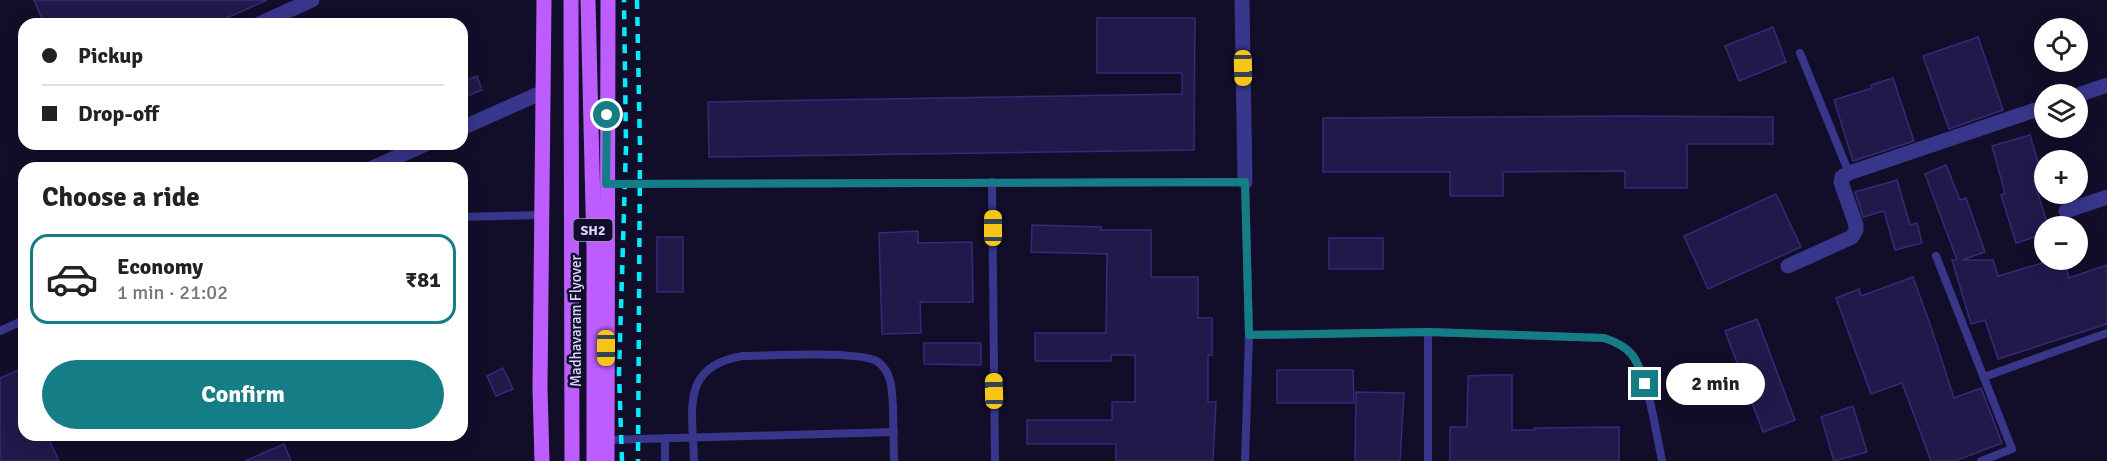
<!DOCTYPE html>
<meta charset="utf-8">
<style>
:root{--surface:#fff;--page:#f6f6f6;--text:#222;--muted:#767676;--line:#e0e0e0;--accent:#147d85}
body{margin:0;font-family:Signika,sans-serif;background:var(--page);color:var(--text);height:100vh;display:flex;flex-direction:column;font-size:22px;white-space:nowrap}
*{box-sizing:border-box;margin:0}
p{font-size:20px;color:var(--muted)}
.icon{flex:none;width:33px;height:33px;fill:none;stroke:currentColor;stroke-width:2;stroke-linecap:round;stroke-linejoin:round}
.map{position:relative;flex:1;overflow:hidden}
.side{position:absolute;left:18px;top:162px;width:450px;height:279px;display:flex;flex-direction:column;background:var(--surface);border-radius:18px;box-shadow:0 3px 15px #0003}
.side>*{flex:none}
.banner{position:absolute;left:18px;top:18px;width:450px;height:132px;border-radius:18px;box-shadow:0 3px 15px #0003;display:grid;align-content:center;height:132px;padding:0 24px;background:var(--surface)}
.buttons{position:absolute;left:2034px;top:18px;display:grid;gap:12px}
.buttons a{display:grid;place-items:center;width:54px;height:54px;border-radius:50%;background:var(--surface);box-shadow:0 3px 15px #0003;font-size:30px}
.end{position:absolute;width:27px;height:27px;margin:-14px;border:8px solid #147d85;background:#fff;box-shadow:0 0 0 3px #fff}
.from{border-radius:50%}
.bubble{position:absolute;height:42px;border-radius:21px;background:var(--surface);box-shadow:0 3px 15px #0003;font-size:20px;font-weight:800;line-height:42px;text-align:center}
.car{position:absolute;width:18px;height:36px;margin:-18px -9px;border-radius:8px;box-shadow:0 0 4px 2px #0007;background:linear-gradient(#f5c518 24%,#345 0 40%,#f5c518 0 76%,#345 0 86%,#f5c518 0)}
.banner b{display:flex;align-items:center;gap:21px;height:57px;font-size:22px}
.banner b+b{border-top:2px solid var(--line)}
.banner i{width:15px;height:15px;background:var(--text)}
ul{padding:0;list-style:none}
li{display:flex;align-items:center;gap:18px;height:90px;margin:0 12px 9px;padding:0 12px;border:3px solid transparent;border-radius:18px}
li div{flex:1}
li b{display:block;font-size:22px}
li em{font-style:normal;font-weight:800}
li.selected{border-color:var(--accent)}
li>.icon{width:54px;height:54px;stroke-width:1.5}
h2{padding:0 24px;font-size:27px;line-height:72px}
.cta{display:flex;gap:12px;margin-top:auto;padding:12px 24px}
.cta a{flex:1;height:69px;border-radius:36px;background:var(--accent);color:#fff;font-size:24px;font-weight:800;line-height:69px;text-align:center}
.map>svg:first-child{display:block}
</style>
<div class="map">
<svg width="2107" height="461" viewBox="0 0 2107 461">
<rect width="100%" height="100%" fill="#120e29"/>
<g fill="#22194b" stroke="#372979" stroke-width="1.5">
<path d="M34,0h233l-54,24h-169z"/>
<path d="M1097,18h98l-1,132 -485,7 -1,-55 474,-8v-21h-85z"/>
<path d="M1773,27l13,35 -47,19 -14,-35z"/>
<path d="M1978,37l25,73 -54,19 -26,-73z"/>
<path d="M477,76l5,14 -20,8v-16z"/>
<path d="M1893,78l21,63 -61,20 -19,-61 38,-12 -1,-3z"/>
<path d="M1625,116l148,1v27h-86v44h-62v-17l-122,1v24h-53v-24h-127v-54z"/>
<path d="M2030,135l13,44 -9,2 14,45h-4v8l-28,9 -15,-48 4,-2 -13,-47z"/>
<path d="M1946,165l14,35 6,-2 19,54 -23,8h31l5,16 54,-16h12l5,18 38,-13v59l-109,35 -13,-39 -14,4 -19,-64h5l-32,-86z"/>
<path d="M1897,180l13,45 7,-2 5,20 -27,7 -11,-39 -21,6 -8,-25z"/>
<path d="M1776,194l25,53 -93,42 -24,-53z"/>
<path d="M1032,225l69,2v3h50v47h47v41h14v37h-4v47h8l-3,59h-97v-17h-89v-24h85v-18h23v-47h-24v6h-76v-28h71l1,-79 -76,-2z"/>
<path d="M918,231v12l54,-1 1,60h-53l1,31 -39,1 -3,-101z"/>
<rect x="657" y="237" width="26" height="55"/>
<rect x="1329" y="238" width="54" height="31"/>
<path d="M1913,277l18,50 23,71 27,-10 21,55 -47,18h-24l-29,-78 -31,11 -35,-96 23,-9 2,7z"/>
<path d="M1757,319l38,101 -32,12 -38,-101z"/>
<path d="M924,343h57v22l-57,-1z"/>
<path d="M503,368l10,21 -17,7 -9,-20z"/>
<path d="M19,370l5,11v54h23l12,26h-59v-83z"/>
<path d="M1277,370h76l1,33h-77z"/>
<path d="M1492,375h20v55h23v-2l84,-1v34h-169v-34h17l1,-51z"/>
<path d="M1356,392l48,1 -4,68h-45z"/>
<path d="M1853,406l14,46 -33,9 -13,-44z"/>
<path d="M284,444l7,17h-46z"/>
</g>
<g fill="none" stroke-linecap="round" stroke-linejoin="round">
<g stroke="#37368b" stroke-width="8">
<path d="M1800,53l49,120"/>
<path d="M992,182l3,279"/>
<path d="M606,184l639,-2 4,153 -4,126"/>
<path d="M462,217l79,-2"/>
<path d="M1936,256l76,193 -31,12"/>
<path d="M0,331l24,-11"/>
<path d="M1428,332v129"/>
<path d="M1249,335l179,-3 176,6c10,3 21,7 28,16 16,21 24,79 30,107"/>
<path d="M1984,377l123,-44"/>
<path d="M893,409l1,52"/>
<path d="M665,438v23"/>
<path d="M606,440l288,-8"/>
</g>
<g stroke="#37368b" stroke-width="15">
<path d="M1242,0l3,182"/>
<path d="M259,24l53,-24"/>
<path d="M2078,95l29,-10"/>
<path d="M462,128l81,-36"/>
<path d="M372,168l54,-24"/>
<path d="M2066,211l41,-14"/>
<path d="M1788,266l64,-29 4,-7v-5l-15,-43 1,-5 7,-4 195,-66"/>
</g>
<g stroke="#be5dff" stroke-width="15">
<path d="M571,0l1,461"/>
<path d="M588,0l6,249v212"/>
<path d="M542,461l-2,-73 4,-388"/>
<path d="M607,461l1,-461"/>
</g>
<g stroke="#02ecff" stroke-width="4.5" stroke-dasharray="9 8" stroke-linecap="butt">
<path d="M637,0l3,148 -2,313"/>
<path d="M622,461l-3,-88 7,-227 -2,-146"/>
</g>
<path stroke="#37368b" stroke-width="8" d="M694,461c-1,-50 -15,-95 49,-105 24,0 120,-6 135,6 15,11 14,31 15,47"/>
</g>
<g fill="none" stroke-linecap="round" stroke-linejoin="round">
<path stroke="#147d85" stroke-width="8" d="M607,115l-1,69 639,-2 4,153 179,-3 176,6c27,9 33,20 41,46"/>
</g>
<g text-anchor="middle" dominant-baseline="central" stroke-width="5" stroke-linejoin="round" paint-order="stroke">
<rect fill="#120e29" stroke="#9e9abf" stroke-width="1.5" x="573.5" y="219" width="39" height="22" rx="4.5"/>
<g font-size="14" font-weight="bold" fill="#dad6ff">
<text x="593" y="230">SH2</text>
</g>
<g font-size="15" fill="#dad6ff" stroke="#120e29">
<text transform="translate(576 321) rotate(-90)">Madhavaram Flyover</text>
</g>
</g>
</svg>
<div class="buttons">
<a><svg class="icon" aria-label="locate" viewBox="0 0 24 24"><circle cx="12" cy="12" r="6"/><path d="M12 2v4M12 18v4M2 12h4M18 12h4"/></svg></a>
<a><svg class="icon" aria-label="layers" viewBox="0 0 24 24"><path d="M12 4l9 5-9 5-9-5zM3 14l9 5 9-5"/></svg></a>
<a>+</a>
<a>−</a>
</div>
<i class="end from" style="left:607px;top:115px"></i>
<i class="end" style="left:1645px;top:384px"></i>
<div class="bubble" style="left:1666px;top:363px;width:99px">2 min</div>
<i class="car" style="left:1243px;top:68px;rotate:179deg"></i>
<i class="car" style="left:993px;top:228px;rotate:0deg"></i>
<i class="car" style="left:606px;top:348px;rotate:180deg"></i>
<i class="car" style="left:994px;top:391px;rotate:359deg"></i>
<div class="banner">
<b><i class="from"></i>Pickup</b>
<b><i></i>Drop-off</b>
</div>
<section class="side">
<h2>Choose a ride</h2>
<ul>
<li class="selected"><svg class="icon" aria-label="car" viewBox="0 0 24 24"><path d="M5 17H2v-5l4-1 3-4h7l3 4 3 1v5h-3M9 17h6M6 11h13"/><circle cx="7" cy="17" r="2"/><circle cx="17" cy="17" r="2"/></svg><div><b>Economy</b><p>1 min · 21:02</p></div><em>₹81</em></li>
</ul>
<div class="cta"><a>Confirm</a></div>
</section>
</div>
